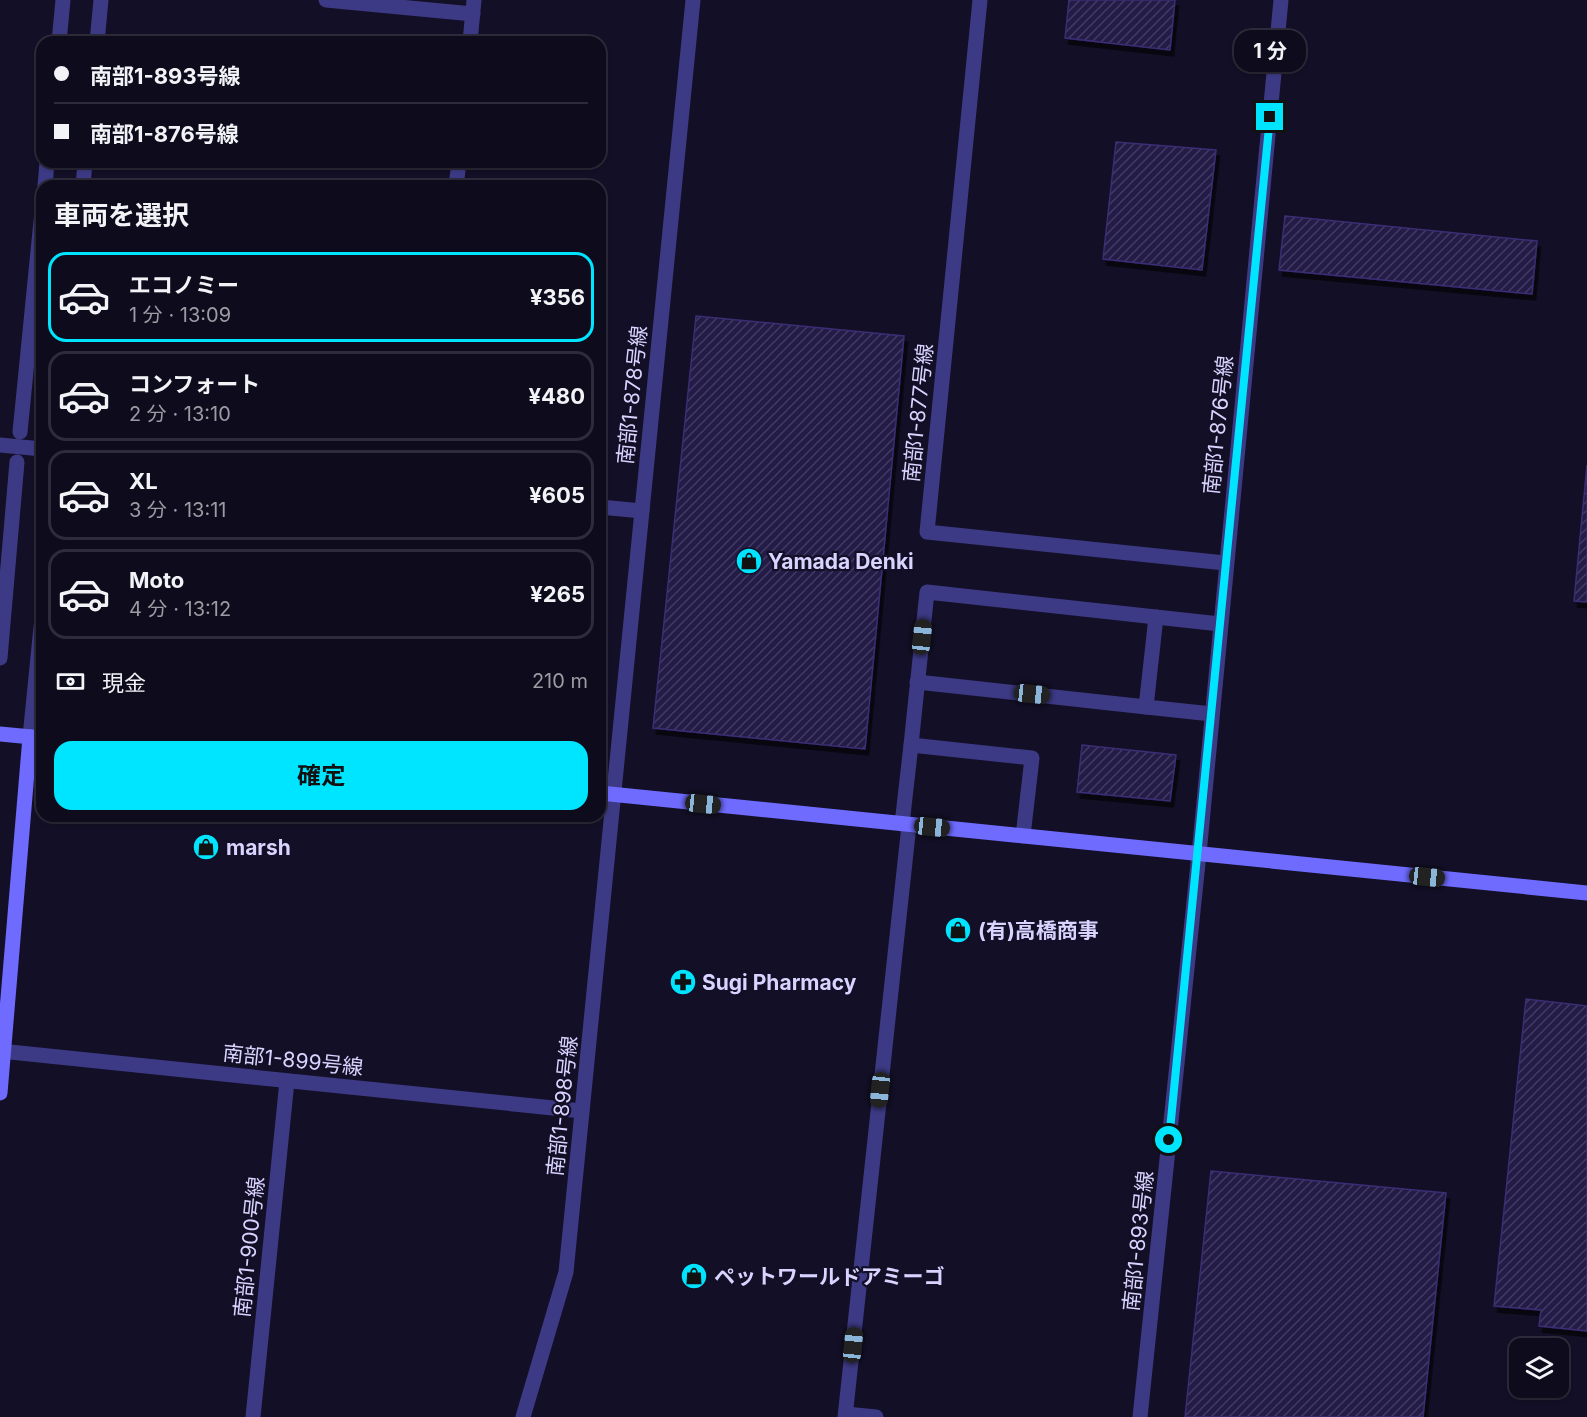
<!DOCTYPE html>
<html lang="ja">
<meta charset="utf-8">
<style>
:root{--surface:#0e0b1c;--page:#1c1929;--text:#f1f3f6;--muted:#9b9ba3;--line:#2e2b3b;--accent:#00e5ff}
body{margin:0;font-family:Inter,"Noto Sans JP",sans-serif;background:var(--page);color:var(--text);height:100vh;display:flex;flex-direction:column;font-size:22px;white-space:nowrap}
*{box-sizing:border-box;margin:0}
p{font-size:20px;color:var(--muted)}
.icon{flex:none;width:33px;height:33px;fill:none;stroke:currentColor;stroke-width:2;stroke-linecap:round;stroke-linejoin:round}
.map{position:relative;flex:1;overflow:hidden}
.details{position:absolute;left:36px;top:180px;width:570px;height:642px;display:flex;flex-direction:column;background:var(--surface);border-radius:18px;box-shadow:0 2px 4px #0004,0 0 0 2px var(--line)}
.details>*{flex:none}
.top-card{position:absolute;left:36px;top:36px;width:570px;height:132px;border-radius:18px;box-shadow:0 2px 4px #0004,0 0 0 2px var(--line);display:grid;align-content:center;height:132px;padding:0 18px;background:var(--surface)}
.controls{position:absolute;left:1509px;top:1338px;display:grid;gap:12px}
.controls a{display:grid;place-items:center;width:60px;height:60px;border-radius:12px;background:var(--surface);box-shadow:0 2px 4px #0004,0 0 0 2px var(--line);font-size:30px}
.end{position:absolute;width:27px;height:27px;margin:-14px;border:8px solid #00e5ff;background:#111;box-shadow:0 0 0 3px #111}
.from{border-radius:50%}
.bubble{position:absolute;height:42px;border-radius:18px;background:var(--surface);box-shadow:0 2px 4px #0004,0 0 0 2px var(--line);font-size:20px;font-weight:700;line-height:42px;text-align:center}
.car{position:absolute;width:18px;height:36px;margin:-18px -9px;border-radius:8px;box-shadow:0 0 4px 2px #0007;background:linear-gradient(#222 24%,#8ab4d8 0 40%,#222 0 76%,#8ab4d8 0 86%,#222 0)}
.top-card b{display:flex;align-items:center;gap:21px;height:57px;font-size:22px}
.top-card b+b{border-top:2px solid var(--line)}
.top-card i{width:15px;height:15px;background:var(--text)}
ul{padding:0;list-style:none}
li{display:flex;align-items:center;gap:18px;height:90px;margin:0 12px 9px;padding:0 6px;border:3px solid var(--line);border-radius:18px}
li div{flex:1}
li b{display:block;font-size:22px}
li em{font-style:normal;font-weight:700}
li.on{border-color:var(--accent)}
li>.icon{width:54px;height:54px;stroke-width:1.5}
h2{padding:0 18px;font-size:27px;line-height:72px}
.pay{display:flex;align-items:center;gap:15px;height:66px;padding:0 18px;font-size:22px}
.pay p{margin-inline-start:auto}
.action{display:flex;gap:12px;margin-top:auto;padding:12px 18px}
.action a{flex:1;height:69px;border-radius:18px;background:var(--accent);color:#111;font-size:24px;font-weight:700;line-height:69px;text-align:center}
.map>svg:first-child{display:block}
</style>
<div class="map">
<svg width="1587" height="1417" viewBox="0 0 1587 1417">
<defs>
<pattern id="building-hatch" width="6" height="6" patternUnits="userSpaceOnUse" patternTransform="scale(1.5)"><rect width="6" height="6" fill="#241b47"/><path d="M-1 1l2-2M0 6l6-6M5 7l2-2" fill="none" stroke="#433b63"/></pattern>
<filter id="shadow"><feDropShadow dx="3.5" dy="6" stdDeviation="0" flood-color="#0009"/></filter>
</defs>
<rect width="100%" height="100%" fill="#130f26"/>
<g fill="url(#building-hatch)" stroke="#3b2d73" stroke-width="1.5" filter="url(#shadow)">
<path d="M1069,0h106l-5,50 -105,-12z"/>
<path d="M1116,142l100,8 -14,120 -99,-11z"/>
<path d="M1285,216l252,25 -5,53 -253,-24z"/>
<path d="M696,316l208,20 -39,413 -212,-21z"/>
<path d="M1587,465v137l-13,-1z"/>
<path d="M1082,745l94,10 -6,46 -93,-9z"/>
<path d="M1526,999l61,7v325l-48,-5 2,-16 -47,-4z"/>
<path d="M1211,1171l235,22 -23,224h-238z"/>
</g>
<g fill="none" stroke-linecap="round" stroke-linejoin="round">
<g stroke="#3d3a85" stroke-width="15">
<path d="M917,682l229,25 10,-90"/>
<path d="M1146,707l66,7"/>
<path d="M902,824l9,-79"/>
<path d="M1023,836l9,-78 -121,-13 16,-153 293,32"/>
</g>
<g stroke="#3d3a85" stroke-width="15">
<path d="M326,0l147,14"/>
<path d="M980,0l-53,532 298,31"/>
<path d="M59,42l4,-42"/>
<path d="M97,42l4,-42"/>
<path d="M470,42l4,-42"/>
<path d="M45,186l2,-24"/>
<path d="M83,186l2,-24"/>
<path d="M456,186l3,-24"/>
<path d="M20,432l22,-221"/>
<path d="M0,445l42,4"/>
<path d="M600,507l42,4"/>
<path d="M0,658l17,-196"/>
<path d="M30,737l12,-120"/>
<path d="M0,1051l582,60"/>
<path d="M846,1414l30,3"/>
<path d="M253,1417l34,-336"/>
<path d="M523,1417l43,-145 127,-1272"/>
<path d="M845,1417l64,-592"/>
<path d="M1140,1417l59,-563 82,-854"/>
</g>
<g stroke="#6f6bff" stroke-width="15">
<path d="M0,734l42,4"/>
<path d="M600,793l987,100"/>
<path d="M0,1093l30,-356"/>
</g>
</g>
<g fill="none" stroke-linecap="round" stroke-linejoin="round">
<path stroke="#00e5ff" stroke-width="8" d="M1169,1140l101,-1023"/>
</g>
<defs>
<symbol id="shop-disc" viewBox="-11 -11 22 22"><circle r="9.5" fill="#00e5ff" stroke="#130f26"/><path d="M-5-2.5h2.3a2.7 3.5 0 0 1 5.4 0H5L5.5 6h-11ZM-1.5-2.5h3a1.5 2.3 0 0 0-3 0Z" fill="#111"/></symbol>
<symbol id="pharmacy-disc" viewBox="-11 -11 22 22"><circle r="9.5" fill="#00e5ff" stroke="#130f26"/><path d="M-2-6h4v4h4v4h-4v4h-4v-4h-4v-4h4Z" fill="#111"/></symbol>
</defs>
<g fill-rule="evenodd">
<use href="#shop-disc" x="734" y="546" width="30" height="30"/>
<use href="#shop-disc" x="191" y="832" width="30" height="30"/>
<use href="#shop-disc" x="943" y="915" width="30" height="30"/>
<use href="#pharmacy-disc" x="668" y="967" width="30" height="30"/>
<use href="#shop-disc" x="679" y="1261" width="30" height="30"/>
</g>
<g text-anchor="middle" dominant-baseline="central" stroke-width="4.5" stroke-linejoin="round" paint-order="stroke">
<g font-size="21" fill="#d9d4ff" stroke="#130f26">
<text transform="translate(632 395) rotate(-84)">南部1-878号線</text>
<text transform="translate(918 413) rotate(-84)">南部1-877号線</text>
<text transform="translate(1218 425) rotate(-84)">南部1-876号線</text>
<text transform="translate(293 1060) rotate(6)">南部1-899号線</text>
<text transform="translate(562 1106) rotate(-84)">南部1-898号線</text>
<text transform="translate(1138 1241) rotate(-84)">南部1-893号線</text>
<text transform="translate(249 1247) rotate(-84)">南部1-900号線</text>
</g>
<g font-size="21" font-weight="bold" fill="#d9d4ff" stroke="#130f26" text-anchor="start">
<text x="768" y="561">Yamada Denki</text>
<text x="226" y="847">marsh</text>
<text x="978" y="930">(有)高橋商事</text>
<text x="702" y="982">Sugi Pharmacy</text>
<text x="714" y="1276">ペットワールドアミーゴ</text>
</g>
</g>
</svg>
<div class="controls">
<a><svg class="icon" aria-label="layers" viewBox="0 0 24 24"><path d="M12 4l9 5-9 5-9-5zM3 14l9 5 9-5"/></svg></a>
</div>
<i class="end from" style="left:1169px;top:1140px"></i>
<i class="end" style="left:1270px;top:117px"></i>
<div class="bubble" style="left:1234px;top:30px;width:72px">1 分</div>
<i class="car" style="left:922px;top:637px;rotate:6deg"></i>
<i class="car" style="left:1032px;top:694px;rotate:96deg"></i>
<i class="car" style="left:703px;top:804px;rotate:96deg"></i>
<i class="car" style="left:932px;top:827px;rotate:96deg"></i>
<i class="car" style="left:1427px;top:877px;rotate:96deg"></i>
<i class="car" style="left:880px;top:1090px;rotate:186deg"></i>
<i class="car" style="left:853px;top:1345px;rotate:6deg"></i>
<div class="top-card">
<b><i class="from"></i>南部1-893号線</b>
<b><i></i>南部1-876号線</b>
</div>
<section class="details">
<h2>車両を選択</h2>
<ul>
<li class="on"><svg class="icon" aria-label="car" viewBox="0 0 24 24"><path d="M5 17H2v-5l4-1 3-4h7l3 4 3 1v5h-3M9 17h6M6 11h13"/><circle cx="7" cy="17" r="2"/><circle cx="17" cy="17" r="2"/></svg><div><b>エコノミー</b><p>1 分 · 13:09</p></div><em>¥356</em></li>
<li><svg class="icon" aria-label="car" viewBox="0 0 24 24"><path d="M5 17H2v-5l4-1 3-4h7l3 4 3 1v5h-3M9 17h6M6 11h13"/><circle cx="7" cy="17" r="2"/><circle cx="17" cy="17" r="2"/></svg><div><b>コンフォート</b><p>2 分 · 13:10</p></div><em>¥480</em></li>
<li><svg class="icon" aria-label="car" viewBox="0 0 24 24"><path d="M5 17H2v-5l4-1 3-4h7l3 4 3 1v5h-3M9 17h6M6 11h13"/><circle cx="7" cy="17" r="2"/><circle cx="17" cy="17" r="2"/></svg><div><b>XL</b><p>3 分 · 13:11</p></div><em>¥605</em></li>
<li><svg class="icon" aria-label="car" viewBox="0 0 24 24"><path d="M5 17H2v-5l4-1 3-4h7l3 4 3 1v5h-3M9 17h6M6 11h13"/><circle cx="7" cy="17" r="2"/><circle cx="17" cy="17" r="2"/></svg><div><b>Moto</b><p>4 分 · 13:12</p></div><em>¥265</em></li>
</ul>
<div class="pay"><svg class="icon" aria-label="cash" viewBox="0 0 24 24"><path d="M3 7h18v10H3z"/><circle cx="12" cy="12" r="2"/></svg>現金<p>210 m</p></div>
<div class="action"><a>確定</a></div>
</section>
</div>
